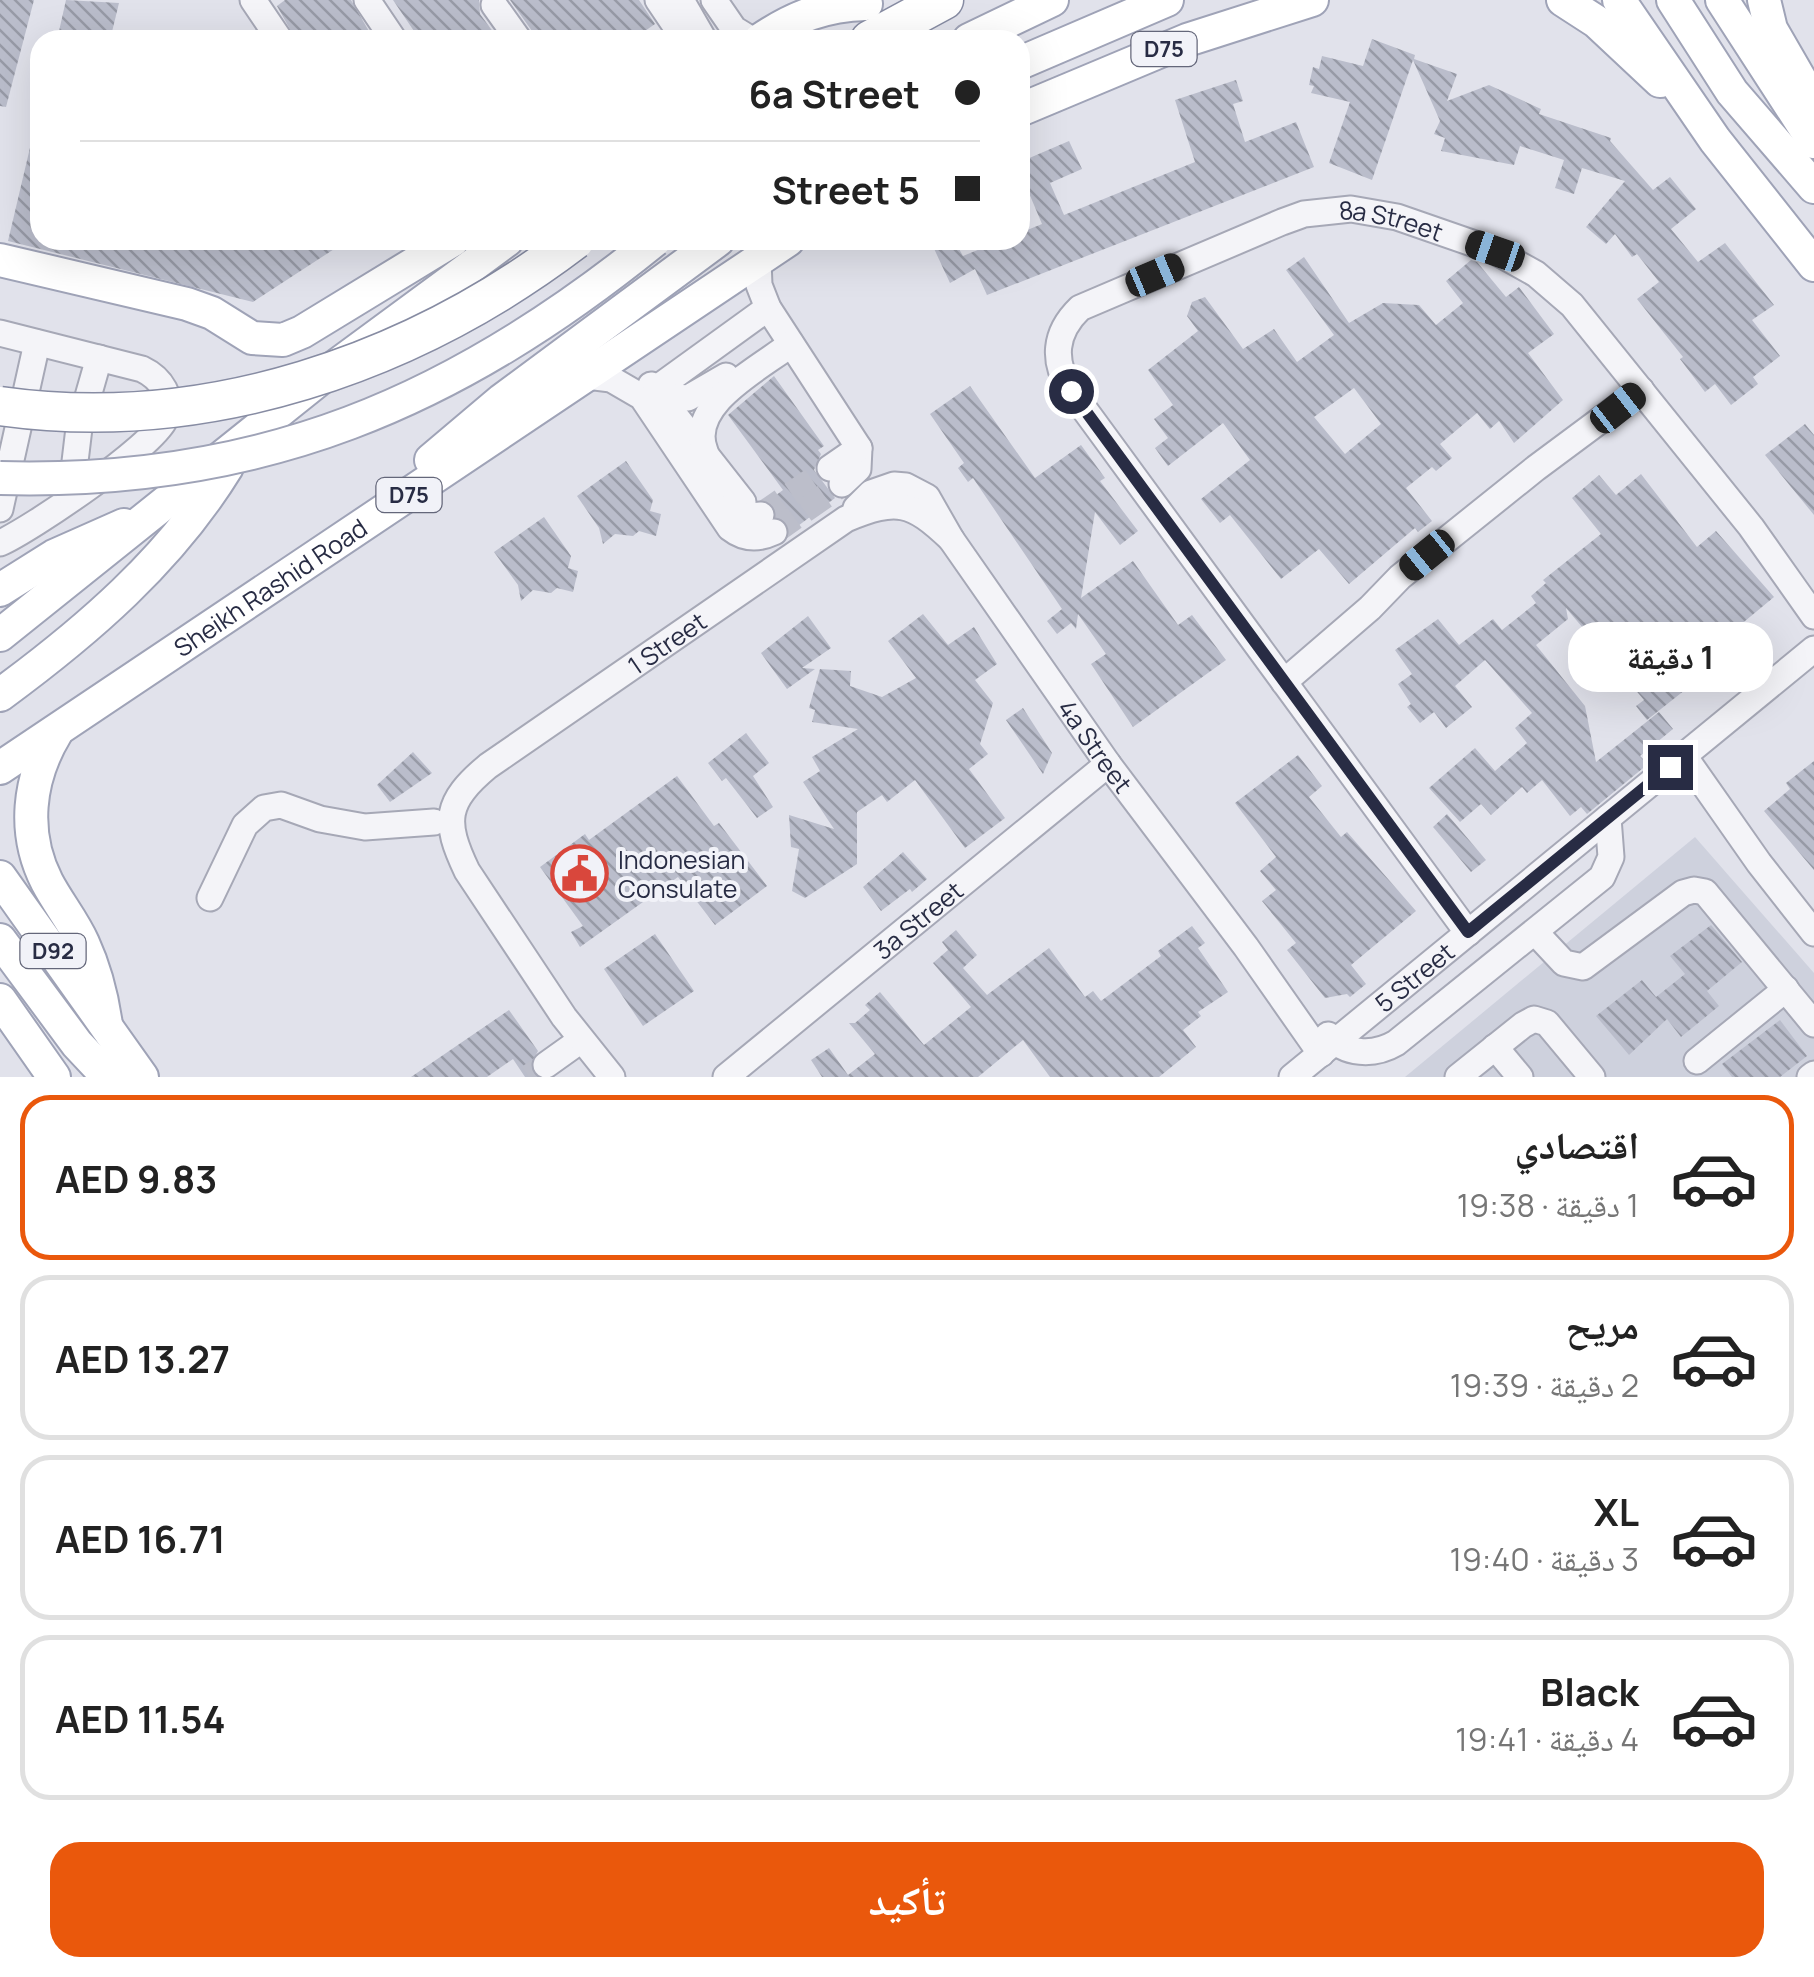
<!DOCTYPE html>
<html lang="ar">
<meta charset="utf-8">
<style>
:root{--surface:#fff;--page:#f2f2f2;--text:#222;--muted:#767676;--line:#e0e0e0;--accent:#ea580c}
body{margin:0;font-family:Manrope,"Noto Naskh Arabic",sans-serif;background:var(--page);color:var(--text);direction:rtl;height:100vh;display:flex;flex-direction:column;font-size:38px;white-space:nowrap}
*{box-sizing:border-box;margin:0}
p{font-size:32px;color:var(--muted)}
.icon{flex:none;width:55px;height:55px;fill:none;stroke:currentColor;stroke-width:2;stroke-linecap:round;stroke-linejoin:round}
.map{position:relative;height:1077px;overflow:hidden;direction:ltr}
.sheet{display:flex;flex-direction:column;background:var(--surface);flex:1}
.sheet>*{flex:none}
.guide{position:absolute;left:30px;top:30px;width:1000px;height:220px;border-radius:30px;box-shadow:0 10px 40px #0002;direction:rtl;display:grid;align-content:center;height:220px;padding:0 50px;background:var(--surface)}
.end{position:absolute;width:45px;height:45px;margin:-22px;border:12px solid #282c44;background:#fff;box-shadow:0 0 0 5px #fff}
.from{border-radius:50%}
.bubble{position:absolute;height:70px;border-radius:30px;background:var(--surface);box-shadow:0 10px 40px #0002;font-size:32px;font-weight:700;line-height:70px;text-align:center;direction:rtl}
.car{position:absolute;width:30px;height:60px;margin:-30px -15px;border-radius:12px;box-shadow:0 0 8px 2px #0007;background:linear-gradient(#222 24%,#8ab4d8 0 40%,#222 0 76%,#8ab4d8 0 86%,#222 0)}
.guide b{display:flex;align-items:center;gap:35px;height:95px;font-size:38px}
.guide b+b{border-top:2px solid var(--line)}
.guide i{width:25px;height:25px;background:var(--text)}
ul{padding:18px 0 0;list-style:none}
li{display:flex;align-items:center;gap:30px;height:165px;margin:0 20px 15px;padding:0 30px;border:5px solid var(--line);border-radius:30px}
li div{flex:1}
li b{display:block;font-size:38px}
li em{font-style:normal;font-weight:700}
li.selected{border-color:var(--accent)}
li>.icon{width:90px;height:90px;stroke-width:1.5}
.primary-button{display:flex;gap:20px;margin-top:auto;padding:20px 50px}
.primary-button a{flex:1;height:115px;border-radius:30px;background:var(--accent);color:#fff;font-size:40px;font-weight:700;line-height:115px;text-align:center}
.map>svg:first-child{display:block}
</style>
<div class="map">
<svg width="1814" height="1077" viewBox="0 0 1814 1077">
<defs>
<pattern id="building-back-hatch" width="6" height="6" patternUnits="userSpaceOnUse" patternTransform="scale(2.5)"><rect width="6" height="6" fill="#babdcb"/><path d="M-1 5l2 2M0 0l6 6M5-1l2 2" fill="none" stroke="#979aa6"/></pattern>
</defs>
<rect width="100%" height="100%" fill="#e1e2eb"/>
<path fill="#ced1dd" d="M1695,837l119,136v104h-409z"/>
<g fill="url(#building-back-hatch)" fill-rule="evenodd">
<path d="M0,0h34l-28,107 -6,-1z"/>
<path d="M66,0l53,3 -9,37h-53z"/>
<path d="M285,0h66l23,40h-78l-19,-34z"/>
<path d="M393,0h86l1,14 19,26h-79z"/>
<path d="M510,0h129l16,24 -23,16h-97l-3,-9z"/>
<path d="M1372,39l43,16 -1,4 43,15 -10,27 42,-16 52,24 -2,5 72,24 -1,3 43,49 17,-13 26,32 -25,20 27,33 27,-19 49,62 -22,15 28,36 -27,21 5,7 -27,21 -16,-21 -10,8 -25,-33 3,-2 -46,-58 22,-17 -22,-28 -5,3 -17,-23 -9,10 -20,-17 39,-46 -43,-13 -8,26 -19,-6 9,-28 -44,-14 -6,19 -73,-14 4,-13 -11,-4 6,-13 -27,-61 -41,120 -43,-17 21,-61 -39,-9 3,-7 -5,-1 4,-18 6,2 3,-13 41,10z"/>
<path d="M1236,80l7,21 -10,3 12,38 51,-20 18,45 -327,128 -12,-26 -25,14 -20,-43h24l9,16 39,-16h18v-7l22,-9 -16,-38 -6,2v-26l49,-21 13,28 -32,14 14,32 131,-53 -20,-62z"/>
<path d="M33,135l7,1v104h308l-95,62 -245,-61z"/>
<path d="M1304,257l45,66 34,-20 36,2 17,20 27,-22 -17,-22 25,-21 6,2 29,35 13,-10 35,47 -26,19 35,47 -49,43 -15,-22 -9,8 -13,-16 -37,31 12,14 -16,13 -4,-4 -26,21 26,33 -14,11 -3,-4 -66,56 -30,-35 -38,30 -51,-64 -10,8 -19,-24 49,-39 -27,-37 -55,43 -13,-18 13,-10 -14,-19 19,-14 -25,-35 50,-39 -11,-15 5,-14 13,-5 38,52 31,-20 23,33 37,-27 -48,-65zM1354,388l27,36 -36,30 -31,-37z"/>
<path d="M774,376l50,70 -6,4 3,4 -7,16 21,28 -45,34 -1,-7 -12,-9 -2,-9 -7,-6 15,-11 -55,-75z"/>
<path d="M970,386l65,92 46,-33 24,33 -5,3 38,50 -18,14 -25,-33 -14,86 52,-37 45,64 14,-10 34,45 -93,67 -42,-63 15,-10 -28,-40 -2,15 -5,-6 -14,11 -10,-13 15,-12 -89,-131 -5,4 -10,-14 6,-5 -34,-49z"/>
<path d="M1805,424l9,11v80l-49,-60z"/>
<path d="M626,461l27,39 -3,11 11,3 -5,22 -17,-5 -6,5 -18,-2 -12,10 -4,-16 -22,-32z"/>
<path d="M1641,474l56,73 19,-16 58,66 -35,29 12,17 -18,14 -22,-3 -28,23 7,9 -43,34 -11,-14 8,-6 -78,-92 2,11 -32,26 49,61 11,56 63,-50 14,17 -33,27 8,8 -61,50 -6,-7 -11,9 -28,-36 -15,13 -5,-6 -31,28 -10,-11 -21,18 -31,-34 46,-40 20,23 32,-28 -12,-15 17,-15 -47,-53 -30,26 17,21 -26,21 -12,-16 -14,11 -13,-16 4,-3 -13,-20 14,-10 -17,-24 43,-31 21,26 34,-26 9,11 34,-27 -5,-7 15,-13 -3,-3 58,-46 -29,-36 27,-23 17,20z"/>
<path d="M544,517l27,39 -3,12 10,3 -5,21 -16,-4 -6,5 -18,-3 -12,11 -3,-16 -24,-33z"/>
<path d="M923,614l25,31 26,-18 23,37 -22,16 18,23 -13,41 8,10 -19,15 36,49 -40,30 -50,-68 -28,22 -5,-7 -25,17v52l-52,34 -13,-7 7,-42 -8,-2 -2,-32 45,14 -31,-47 17,-11 -8,-14 46,-28 -46,-7 3,-12 -6,-2 11,-39 31,2 -1,15 32,11 34,-19 -28,-37z"/>
<path d="M808,616l23,32 -29,20 13,1 -28,20 -26,-36z"/>
<path d="M1023,708l29,45 -9,21 -37,-54z"/>
<path d="M746,733l23,30 -16,13 20,31 -16,11 -31,-40 -4,3 -14,-18z"/>
<path d="M413,752l19,21 -42,29 -13,-17z"/>
<path d="M1298,755l24,31 -13,11 32,40 6,-5 69,79 -65,54 15,19 -16,13 -3,-3 -22,4 -38,-48 9,-7 -34,-42 14,-11 -16,-19 16,-14 -41,-54z"/>
<path d="M1814,761v109l-50,-59 26,-22 -4,-6z"/>
<path d="M677,776l37,50 5,-3 48,63 -52,39 -37,-48 -98,70 -9,-15 12,-6 -43,-59 45,-33 4,6z"/>
<path d="M1447,814l39,46 -15,12 -38,-45z"/>
<path d="M903,852l24,27 -15,13 -2,-3 -29,22 -18,-24z"/>
<path d="M1711,925l31,37 -35,29 12,15 -38,31 -14,-18 -38,36 -33,-39 46,-36 14,17 29,-23 -15,-18z"/>
<path d="M1192,926l13,17 -7,5 30,44 -30,20 3,4 -18,14 13,17 -37,30h-109l-27,-37 -45,37h-156l-11,-17 18,-12 19,27 27,-21 -26,-31h6l15,-13 -5,-5 15,-13 44,53 47,-38 -38,-44 15,-13 -6,-8 14,-12 21,25 -14,13 24,27 62,-47 36,49 8,-6 8,10 60,-45 -3,-5z"/>
<path d="M655,934l39,57 -51,35 -39,-57z"/>
<path d="M509,1010l29,41 -8,15 6,11h-11l-12,-18 -26,18h-76z"/>
<path d="M1780,1020l27,36 -27,21h-48l-10,-13z"/>
</g>
<g fill="none" stroke-linecap="round" stroke-linejoin="round">
<g stroke="#bcbeca" stroke-width="25" stroke-dasharray="25 12" stroke-linecap="butt">
<path d="M761,515l69,-47"/>
<path d="M774,532l68,-48"/>
<path d="M529,1077l17,-12"/>
</g>
<defs>
<g id="minor">
<path d="M253,0l27,40"/>
<path d="M367,0l27,40"/>
<path d="M658,0l27,40"/>
<path d="M681,0l23,40"/>
<path d="M714,0l20,29 18,11"/>
<path d="M494,5l25,35"/>
<path d="M758,260l1,25 9,23 91,140 -1,21 -16,15"/>
<path d="M0,333l142,36c19,9 32,28 23,50 -11,27 -135,111 -165,124"/>
<path d="M587,376l24,3 31,18 88,131c14,11 27,12 44,4"/>
<path d="M651,385l92,117"/>
<path d="M656,389l112,-81"/>
<path d="M663,396l25,2 38,-22"/>
<path d="M705,451c-19,-46 55,-83 86,-107"/>
<path d="M830,468l29,-20"/>
<path d="M71,495l8,-67 20,-70"/>
<path id="s1" d="M856,508l15,-15 23,-8 12,1 21,11 24,42 157,225 138,183 75,107"/>
<path d="M0,509l37,-166"/>
<path d="M723,511l15,6 23,-2"/>
<path d="M1284,682l86,-74 30,-31 136,-109 105,-78"/>
<path d="M1684,756l75,107 55,70"/>
<path d="M210,898l35,-73 19,-17 17,-3 39,14 45,8 69,-5"/>
<path d="M1535,932l29,31 19,4 100,-74 11,-3 11,2 109,132"/>
<path id="s2" d="M1468,933l-397,-542c-19,-30 -17,-58 9,-83l202,-86 22,-8 47,-5 46,8 98,34 41,23 36,31 179,222 63,89"/>
<path d="M1328,1035c17,20 46,21 68,8l206,-166 9,-20 -3,-39"/>
<path d="M1495,1047l25,30"/>
<path d="M1697,1061l89,-72"/>
<path d="M546,1065l35,-25"/>
<path id="s3" d="M612,1077l-48,-60 -97,-146c-24,-50 -22,-69 21,-105l358,-247c51,-21 65,-18 105,20"/>
<path id="s4" d="M726,1077l382,-313"/>
<path id="s5" d="M1292,1077l522,-428"/>
<path d="M1458,1077l65,-52 11,-6 13,4 45,54"/>
<path d="M1810,1077l4,-3"/>
</g>
<g id="major">
<path d="M1563,0l34,22 63,59"/>
<path d="M1619,0l96,140 99,125"/>
<path d="M1673,0l59,92 82,95"/>
<path d="M1722,0l92,142"/>
<path d="M1764,0l7,29 41,71"/>
<path d="M760,40c34,-23 65,-35 106,-36"/>
<path d="M969,40l83,-40"/>
<path d="M1020,63l147,-63"/>
<path d="M1020,110l167,-70 125,-40"/>
<path d="M0,260l187,44 25,9 40,25 31,2 19,-8 151,-92"/>
<path d="M431,460l71,-60 216,-160"/>
<path d="M0,590l54,-34 70,-31"/>
<path d="M0,635l332,-266 175,-129"/>
<path d="M0,695c87,-64 170,-135 227,-228"/>
<path d="M56,733c-28,46 -34,100 -9,149 11,21 26,39 36,61 12,26 19,53 23,82"/>
<path id="s6" d="M0,768l788,-528"/>
<path d="M0,877l142,200"/>
<path d="M0,940l77,104 31,33"/>
<path d="M0,1000l54,77"/>
</g>
<path id="highway" d="M870,40l74,-40"/>
</defs>
<use href="#minor" stroke="#a6a8b6" stroke-width="29"/>
<use href="#major" stroke="#9fa3b7" stroke-width="36"/>
<use href="#highway" stroke="#878ca3" stroke-width="41"/>
<use href="#minor" stroke="#f4f4f8" stroke-width="25"/>
<use href="#major" stroke="#fff" stroke-width="32"/>
<use href="#highway" stroke="#fff" stroke-width="38"/>
<defs>
<path id="major-bridge" d="M0,478c261,7 454,-75 655,-238"/>
<path id="highway-bridge" d="M0,406c206,29 412,-42 575,-166"/>
</defs>
<use href="#major-bridge" stroke="#9fa3b7" stroke-width="36" stroke-linecap="butt"/>
<use href="#highway-bridge" stroke="#878ca3" stroke-width="41" stroke-linecap="butt"/>
<use href="#major-bridge" stroke="#fff" stroke-width="32"/>
<use href="#highway-bridge" stroke="#fff" stroke-width="38"/>
</g>
<g fill="none" stroke-linecap="round" stroke-linejoin="round">
<path stroke="#282c44" stroke-width="12" d="M1071,391l397,541 202,-165"/>
</g>
<defs>
<symbol id="civic-ring" viewBox="-11 -11 22 22"><circle r="9.5" fill="#f1f2f8" stroke="#d9473c" stroke-width="1.5"/><path d="M-.6-6.5H3V-4.5H.6V-3L4-1V1h2V6H-6V1h2V-1L-.6-3ZM-1.2 2.5V6h2.4V2.5Z" fill="#d9473c"/></symbol>
</defs>
<g fill-rule="evenodd">
<use href="#civic-ring" x="548" y="842" width="63" height="63"/>
</g>
<g text-anchor="middle" dominant-baseline="central" stroke-width="8" stroke-linejoin="round" paint-order="stroke">
<g fill="#f1f2f8" stroke="#64677a" stroke-width="2.5">
<rect x="1131.5" y="32" width="65" height="34" rx="8"/>
<rect x="376.5" y="478" width="65" height="34" rx="8"/>
<rect x="20.5" y="934" width="65" height="34" rx="8"/>
</g>
<g font-size="22" font-weight="bold" fill="#282c44">
<text x="1164" y="49">D75</text>
<text x="409" y="495">D75</text>
<text x="53" y="951">D92</text>
</g>
<g font-size="25" fill="#282c44" stroke="#f1f2f8">
<text stroke="none"><textPath href="#s2" startOffset="1095">8a Street</textPath></text>
<text stroke="none"><textPath href="#s6" startOffset="325">Sheikh Rashid Road</textPath></text>
<text stroke="none"><textPath href="#s3" startOffset="590">1 Street</textPath></text>
<text stroke="none"><textPath href="#s1" startOffset="382">4a Street</textPath></text>
<text stroke="none"><textPath href="#s4" startOffset="248">3a Street</textPath></text>
<text stroke="none"><textPath href="#s5" startOffset="158">5 Street</textPath></text>
</g>
<g font-size="25" fill="#282c44" stroke="#f1f2f8" text-anchor="start">
<text x="618" y="859">Indonesian<tspan x="618" dy="29">Consulate</tspan></text>
</g>
</g>
</svg>
<i class="end from" style="left:1071px;top:391px"></i>
<i class="end" style="left:1670px;top:767px"></i>
<div class="bubble" style="left:1568px;top:622px;width:205px">1 دقيقة</div>
<i class="car" style="left:1495px;top:251px;rotate:289deg"></i>
<i class="car" style="left:1155px;top:275px;rotate:67deg"></i>
<i class="car" style="left:1618px;top:408px;rotate:52deg"></i>
<i class="car" style="left:1427px;top:555px;rotate:231deg"></i>
<div class="guide">
<b><i class="from"></i>6a Street</b>
<b><i></i>5 Street</b>
</div>
</div>
<section class="sheet">
<ul>
<li class="selected"><svg class="icon" aria-label="car" viewBox="0 0 24 24"><path d="M5 17H2v-5l4-1 3-4h7l3 4 3 1v5h-3M9 17h6M6 11h13"/><circle cx="7" cy="17" r="2"/><circle cx="17" cy="17" r="2"/></svg><div><b>اقتصادي</b><p>1 دقيقة · 19:38</p></div><em>AED 9.83</em></li>
<li><svg class="icon" aria-label="car" viewBox="0 0 24 24"><path d="M5 17H2v-5l4-1 3-4h7l3 4 3 1v5h-3M9 17h6M6 11h13"/><circle cx="7" cy="17" r="2"/><circle cx="17" cy="17" r="2"/></svg><div><b>مريح</b><p>2 دقيقة · 19:39</p></div><em>AED 13.27</em></li>
<li><svg class="icon" aria-label="car" viewBox="0 0 24 24"><path d="M5 17H2v-5l4-1 3-4h7l3 4 3 1v5h-3M9 17h6M6 11h13"/><circle cx="7" cy="17" r="2"/><circle cx="17" cy="17" r="2"/></svg><div><b>XL</b><p>3 دقيقة · 19:40</p></div><em>AED 16.71</em></li>
<li><svg class="icon" aria-label="car" viewBox="0 0 24 24"><path d="M5 17H2v-5l4-1 3-4h7l3 4 3 1v5h-3M9 17h6M6 11h13"/><circle cx="7" cy="17" r="2"/><circle cx="17" cy="17" r="2"/></svg><div><b>Black</b><p>4 دقيقة · 19:41</p></div><em>AED 11.54</em></li>
</ul>
<div class="primary-button"><a>تأكيد</a></div>
</section>
